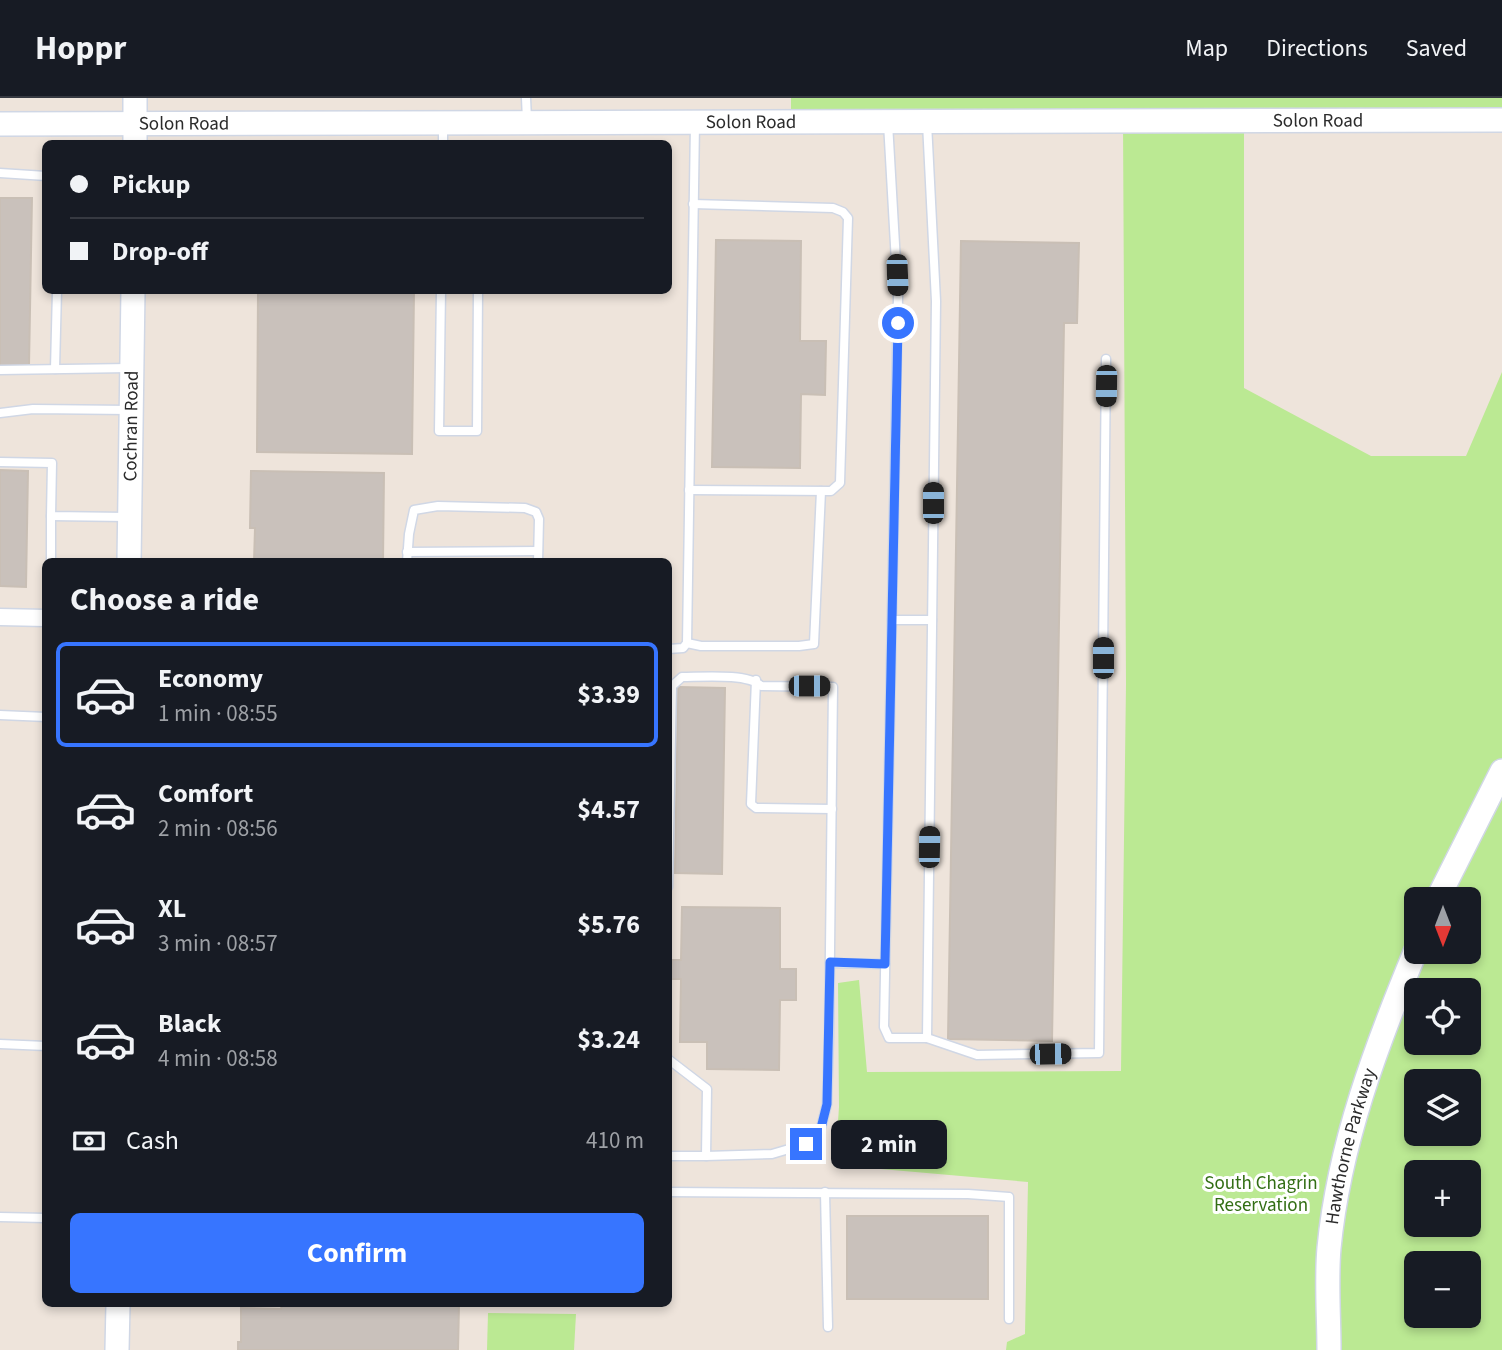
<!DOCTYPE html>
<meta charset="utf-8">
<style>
:root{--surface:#171b24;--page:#20242c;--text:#f1f3f6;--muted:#9ea1a6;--line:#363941;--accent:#3775ff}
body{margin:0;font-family:"Source Sans 3",sans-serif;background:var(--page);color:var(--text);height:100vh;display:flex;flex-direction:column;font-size:26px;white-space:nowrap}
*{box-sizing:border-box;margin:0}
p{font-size:23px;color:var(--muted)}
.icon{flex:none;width:38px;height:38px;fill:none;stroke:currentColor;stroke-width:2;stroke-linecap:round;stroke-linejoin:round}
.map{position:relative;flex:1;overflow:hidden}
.details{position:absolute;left:42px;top:460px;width:630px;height:749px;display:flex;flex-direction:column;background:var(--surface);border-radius:10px;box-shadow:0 4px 10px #0003}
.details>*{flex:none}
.hud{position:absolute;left:42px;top:42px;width:630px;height:154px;border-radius:10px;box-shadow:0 4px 10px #0003;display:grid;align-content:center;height:154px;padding:0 28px;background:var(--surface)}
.needle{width:46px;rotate:180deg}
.buttons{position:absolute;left:1404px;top:789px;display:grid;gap:14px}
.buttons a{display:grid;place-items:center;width:77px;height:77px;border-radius:10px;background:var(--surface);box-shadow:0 4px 10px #0003;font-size:35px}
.end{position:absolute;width:32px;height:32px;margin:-16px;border:9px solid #3775ff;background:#fff;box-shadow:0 0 0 4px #fff}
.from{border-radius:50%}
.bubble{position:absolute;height:49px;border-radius:10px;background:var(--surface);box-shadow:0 4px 10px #0003;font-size:23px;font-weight:700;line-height:49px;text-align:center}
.car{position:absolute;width:21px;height:42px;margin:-21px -10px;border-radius:9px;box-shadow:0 0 5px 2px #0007;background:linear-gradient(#222 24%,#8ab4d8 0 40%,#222 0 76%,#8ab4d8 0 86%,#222 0)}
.hud b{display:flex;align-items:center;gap:24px;height:66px;font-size:26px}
.hud b+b{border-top:2px solid var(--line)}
.hud i{width:18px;height:18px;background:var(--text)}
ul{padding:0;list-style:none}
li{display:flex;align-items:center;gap:21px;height:105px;margin:0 14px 10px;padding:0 14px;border:4px solid transparent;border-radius:10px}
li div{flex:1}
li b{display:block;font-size:26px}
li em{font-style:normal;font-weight:700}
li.current{border-color:var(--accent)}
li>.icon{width:63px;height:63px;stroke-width:1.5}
h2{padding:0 28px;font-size:32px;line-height:84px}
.pay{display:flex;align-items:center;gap:18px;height:77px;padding:0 28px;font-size:26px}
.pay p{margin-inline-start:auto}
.cta{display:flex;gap:14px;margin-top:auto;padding:14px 28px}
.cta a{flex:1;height:80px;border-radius:10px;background:var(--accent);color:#fff;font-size:28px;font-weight:700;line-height:80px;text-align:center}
header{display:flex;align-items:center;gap:42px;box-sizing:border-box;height:98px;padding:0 35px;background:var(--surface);border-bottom:2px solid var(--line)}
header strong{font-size:33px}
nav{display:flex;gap:38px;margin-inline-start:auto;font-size:24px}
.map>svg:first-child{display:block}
</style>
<header>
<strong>Hoppr</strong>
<nav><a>Map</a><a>Directions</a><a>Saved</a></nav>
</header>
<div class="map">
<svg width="1502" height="1252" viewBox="0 0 1502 1252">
<rect width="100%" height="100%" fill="#eee4db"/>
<g fill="#bbe993" fill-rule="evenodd">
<path d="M791,0h711v22l-258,2v266l127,68h95l36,-84v978h-496l1,-8 18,-8 3,-152 -193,-17 4,-58 -1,-124 21,-3 8,92 254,-1 5,-387 -3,-562 -332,1zM1416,802h52v52h-52zM1416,892h52v53h-52zM1416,984h52v52h-52zM1416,1074h52v53h-52zM1416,1166h52v52h-52z"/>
<path d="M488,1215l88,1 -2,36h-87z"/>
</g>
<g fill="#c9c1bb" stroke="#c9bfb5" stroke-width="2">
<path d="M0,100h32l-3,168h-29z"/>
<path d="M716,142l85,1 -1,100h26l-1,54 -24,-1 -1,74 -88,-1z"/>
<path d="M961,143l118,2 -2,80h-13l-12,718 -104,-2z"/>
<path d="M414,192l-2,164 -155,-2 1,-161 -6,-1z"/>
<path d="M0,372l28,1 -2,116 -26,-1z"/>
<path d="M251,373l133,2 -1,89h-129l1,-34h-5z"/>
<path d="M678,589l47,1 -3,186 -47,-1z"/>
<path d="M682,809l98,1v61h16v31h-16l-1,70 -72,-1v-27h-27l1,-63h-10l1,-19h9z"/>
<rect x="847" y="1118" width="141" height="83"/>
<path d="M282,1206l177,1 -1,45h-220v-8h3v-34l40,1z"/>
</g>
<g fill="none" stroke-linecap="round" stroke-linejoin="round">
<defs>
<g id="lane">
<path d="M526,0l1,22"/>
<path d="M888,25l10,174 -14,730 5,11h38l9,-737 -9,-178"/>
<path d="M443,46v-20"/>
<path d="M0,75l46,3"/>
<path d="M441,192l-2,141h38l1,-141"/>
<path d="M55,271l2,-79"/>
<path d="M0,272l129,-2"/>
<path d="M0,315l33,-4 97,1"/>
<path d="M0,364l52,1 -1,53 75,1"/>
<path d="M689,392l142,1 9,-8 8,-265 -5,-6 -10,-4 -140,-4"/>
<path d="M407,454l131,-1"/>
<path d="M51,464v-46"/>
<path d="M407,464l2,-28 5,-24 24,-4 87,2 11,4 3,7 -1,43"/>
<path d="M892,522h40"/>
<path d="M687,545l14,3h98l15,-2 7,-153"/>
<path d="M668,551l15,-1 4,-5 8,-520"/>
<path d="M756,582l-5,124 5,4 76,1"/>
<path d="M0,617l46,2"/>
<path d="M668,789l4,-201 10,-9c19,0 66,-4 79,9l72,1 -4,350 -2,67 -6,24 -15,16 -34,10 -66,2 1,-67 -39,-30"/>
<path d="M830,865l55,1"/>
<path d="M927,940l50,17 122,-2 7,-694"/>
<path d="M0,946l46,2"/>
<path d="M668,1058h38"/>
<path d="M668,1094l300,2 41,3v122"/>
<path d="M825,1094l3,135"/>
<path d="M0,1119l46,1"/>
</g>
<path id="street" d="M0,519l46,1"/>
<g id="secondary">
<path id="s1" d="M0,26l1502,-4"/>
<path d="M135,46v-46"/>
<path id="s2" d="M129,464l4,-272"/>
<path d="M1437,802l65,-129"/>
<path d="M117,1252l1,-46"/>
<path id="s3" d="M1329,1252c0,-34 -3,-69 0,-102 10,-104 47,-202 87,-298"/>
</g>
</defs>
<use href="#lane" stroke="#d0d7e5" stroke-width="11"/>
<use href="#street" stroke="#d0d7e5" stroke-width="19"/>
<use href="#secondary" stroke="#d0d7e5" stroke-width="26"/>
<use href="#lane" stroke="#fff" stroke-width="8"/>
<use href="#street" stroke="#fff" stroke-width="16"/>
<use href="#secondary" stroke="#fff" stroke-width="23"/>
</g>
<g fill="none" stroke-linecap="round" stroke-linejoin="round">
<path stroke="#3775ff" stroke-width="9" d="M806,1046l15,-16 6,-24 3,-142 55,2 13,-641"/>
</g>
<g text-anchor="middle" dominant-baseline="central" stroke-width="6" stroke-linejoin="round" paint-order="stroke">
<g font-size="19" fill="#2b2b2b" stroke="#fff">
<text stroke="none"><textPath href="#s1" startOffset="1318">Solon Road</textPath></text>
<text stroke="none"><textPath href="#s1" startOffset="751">Solon Road</textPath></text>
<text stroke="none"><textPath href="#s1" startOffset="184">Solon Road</textPath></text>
<text stroke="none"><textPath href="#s2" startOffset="136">Cochran Road</textPath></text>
<text stroke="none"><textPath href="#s3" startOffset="206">Hawthorne Parkway</textPath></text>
</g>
<g font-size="19" fill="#326e14" stroke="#fff">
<text x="1261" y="1085">South Chagrin<tspan x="1261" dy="22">Reservation</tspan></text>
</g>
</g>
</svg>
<div class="buttons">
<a><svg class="needle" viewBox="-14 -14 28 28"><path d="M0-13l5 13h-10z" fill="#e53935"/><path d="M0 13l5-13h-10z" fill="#9ea1a6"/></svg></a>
<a><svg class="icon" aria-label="locate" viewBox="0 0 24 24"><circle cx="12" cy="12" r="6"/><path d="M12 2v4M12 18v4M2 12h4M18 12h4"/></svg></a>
<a><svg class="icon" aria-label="layers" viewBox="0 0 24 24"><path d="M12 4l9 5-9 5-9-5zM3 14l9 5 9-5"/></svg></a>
<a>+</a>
<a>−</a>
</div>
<i class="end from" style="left:898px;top:225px"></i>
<i class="end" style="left:806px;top:1046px"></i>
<div class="bubble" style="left:831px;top:1022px;width:116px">2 min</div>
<i class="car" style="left:897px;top:177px;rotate:178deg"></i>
<i class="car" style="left:1106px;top:288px;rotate:181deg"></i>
<i class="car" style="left:933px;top:405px;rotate:0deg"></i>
<i class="car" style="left:1103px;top:560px;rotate:0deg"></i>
<i class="car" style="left:809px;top:588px;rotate:90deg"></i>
<i class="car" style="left:929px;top:749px;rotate:1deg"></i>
<i class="car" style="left:1050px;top:956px;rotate:89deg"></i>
<div class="hud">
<b><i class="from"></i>Pickup</b>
<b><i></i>Drop-off</b>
</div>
<section class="details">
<h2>Choose a ride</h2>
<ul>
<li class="current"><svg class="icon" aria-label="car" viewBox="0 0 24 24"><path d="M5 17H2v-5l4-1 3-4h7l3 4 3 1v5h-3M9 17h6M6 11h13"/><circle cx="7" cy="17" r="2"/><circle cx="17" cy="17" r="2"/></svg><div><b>Economy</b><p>1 min · 08:55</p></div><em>$3.39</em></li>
<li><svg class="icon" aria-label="car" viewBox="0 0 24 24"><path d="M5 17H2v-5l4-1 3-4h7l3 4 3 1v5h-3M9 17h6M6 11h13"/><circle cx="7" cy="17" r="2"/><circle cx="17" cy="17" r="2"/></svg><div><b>Comfort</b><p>2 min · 08:56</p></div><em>$4.57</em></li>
<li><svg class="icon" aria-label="car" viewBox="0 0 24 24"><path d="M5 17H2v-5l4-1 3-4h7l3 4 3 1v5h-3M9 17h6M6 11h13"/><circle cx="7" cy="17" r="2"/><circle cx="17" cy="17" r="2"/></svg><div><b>XL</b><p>3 min · 08:57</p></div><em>$5.76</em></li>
<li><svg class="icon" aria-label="car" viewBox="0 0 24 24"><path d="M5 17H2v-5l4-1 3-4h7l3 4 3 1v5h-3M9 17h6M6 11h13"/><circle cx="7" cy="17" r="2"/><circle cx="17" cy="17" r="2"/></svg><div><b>Black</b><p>4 min · 08:58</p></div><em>$3.24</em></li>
</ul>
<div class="pay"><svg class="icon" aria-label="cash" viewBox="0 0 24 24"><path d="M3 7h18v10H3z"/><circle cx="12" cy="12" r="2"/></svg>Cash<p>410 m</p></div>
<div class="cta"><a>Confirm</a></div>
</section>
</div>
